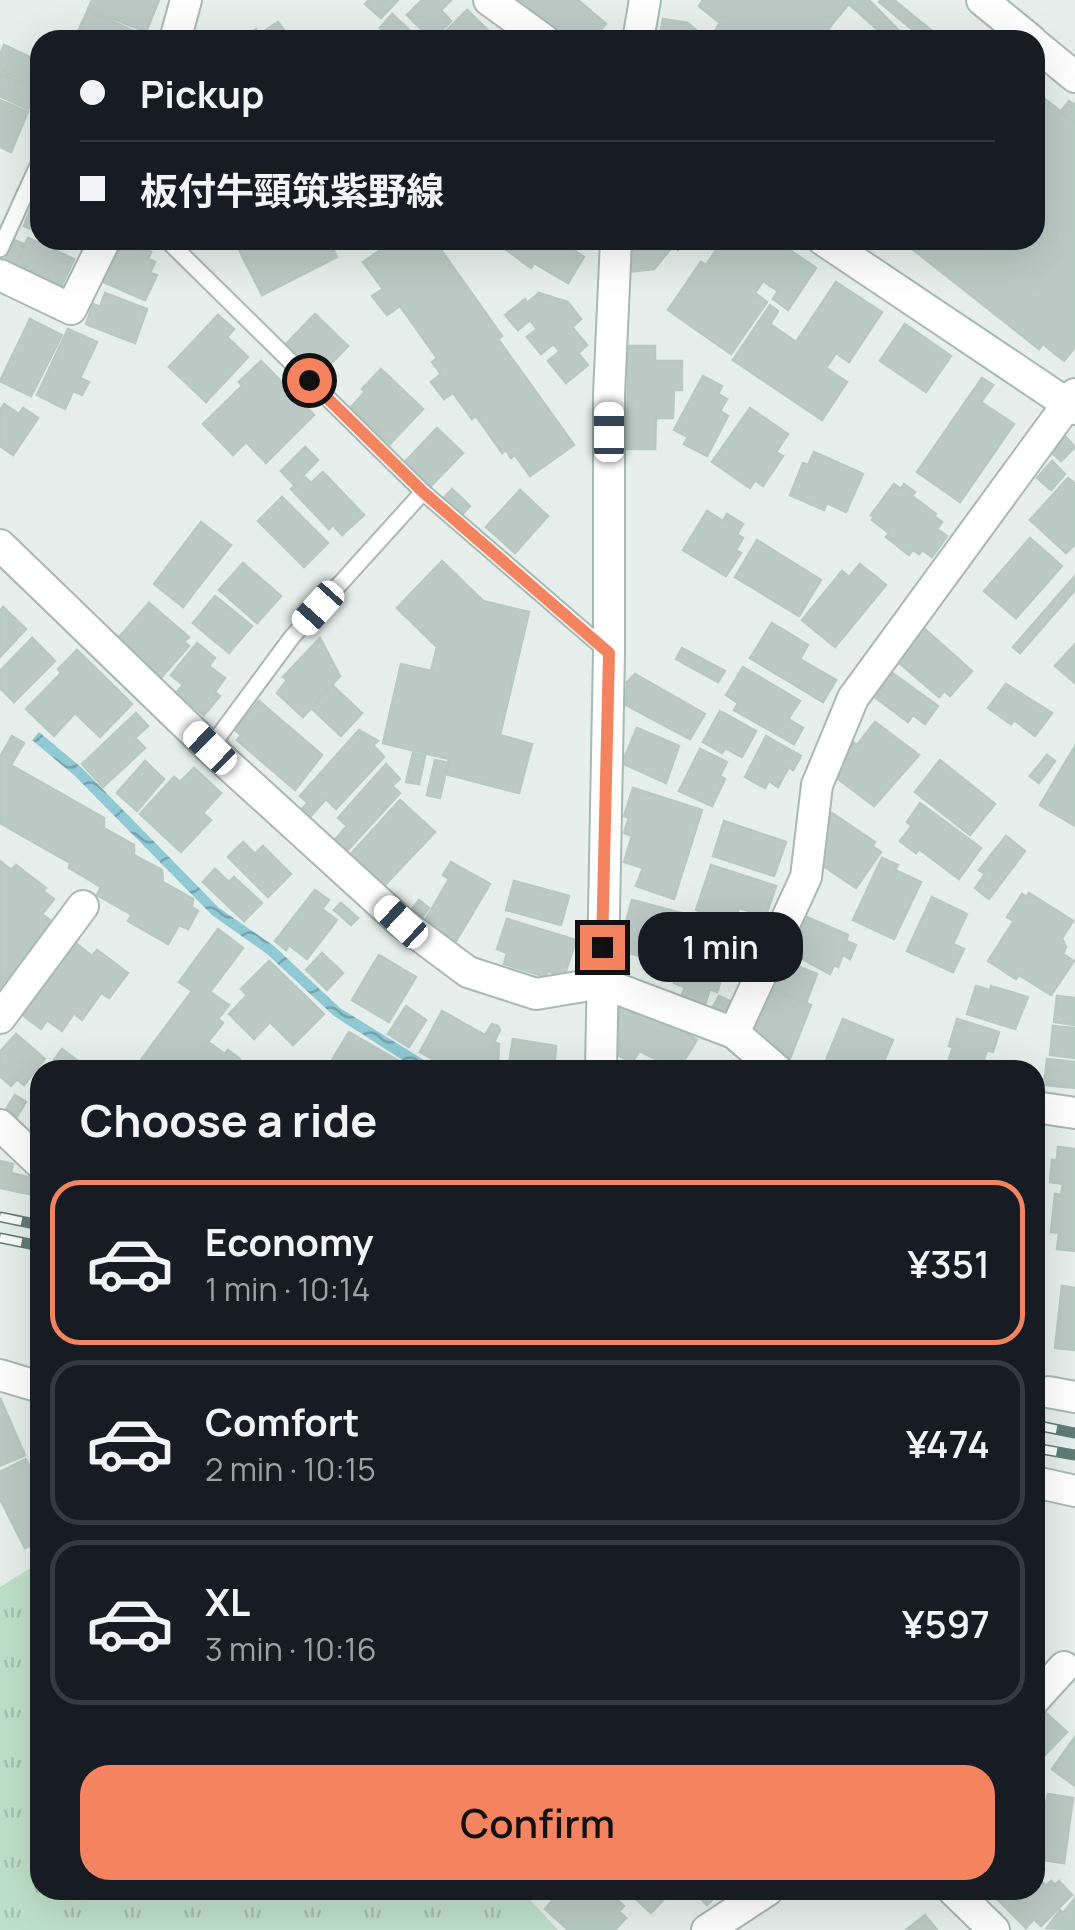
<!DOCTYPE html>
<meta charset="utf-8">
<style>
:root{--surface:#171b24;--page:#20242c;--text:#f1f3f6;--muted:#9ea1a6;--line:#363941;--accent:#f4845f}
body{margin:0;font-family:Manrope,"Noto Sans JP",sans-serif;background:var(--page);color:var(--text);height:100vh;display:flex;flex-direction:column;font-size:38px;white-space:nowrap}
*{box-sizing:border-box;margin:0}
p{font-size:32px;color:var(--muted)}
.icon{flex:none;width:55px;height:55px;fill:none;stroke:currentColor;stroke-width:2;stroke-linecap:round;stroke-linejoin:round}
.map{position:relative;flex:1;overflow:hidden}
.drawer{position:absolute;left:30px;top:1060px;width:1015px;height:840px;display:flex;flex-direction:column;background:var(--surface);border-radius:30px;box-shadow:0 10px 40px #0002}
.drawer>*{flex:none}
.hud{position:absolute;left:30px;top:30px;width:1015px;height:220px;border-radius:30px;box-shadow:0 10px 40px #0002;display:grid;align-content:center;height:220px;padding:0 50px;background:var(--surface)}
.end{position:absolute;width:45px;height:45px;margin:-22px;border:12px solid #f4845f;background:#111;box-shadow:0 0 0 5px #111}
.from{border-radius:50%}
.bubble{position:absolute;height:70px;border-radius:30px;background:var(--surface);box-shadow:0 10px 40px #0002;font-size:32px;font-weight:600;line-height:70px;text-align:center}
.car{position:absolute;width:30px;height:60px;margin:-30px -15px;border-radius:12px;box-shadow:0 0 8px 2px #0007;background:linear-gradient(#fff 24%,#345 0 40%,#fff 0 76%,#345 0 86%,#fff 0)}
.hud b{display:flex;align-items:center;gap:35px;height:95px;font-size:38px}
.hud b+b{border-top:2px solid var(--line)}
.hud i{width:25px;height:25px;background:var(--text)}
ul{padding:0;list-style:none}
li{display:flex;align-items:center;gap:30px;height:165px;margin:0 20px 15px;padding:0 30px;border:5px solid var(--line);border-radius:30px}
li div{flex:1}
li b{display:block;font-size:38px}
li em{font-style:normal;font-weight:600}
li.on{border-color:var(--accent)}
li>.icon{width:90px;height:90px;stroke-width:1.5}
h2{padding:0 50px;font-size:45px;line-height:120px}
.action{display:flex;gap:20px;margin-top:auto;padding:20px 50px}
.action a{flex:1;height:115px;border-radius:30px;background:var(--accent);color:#111;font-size:40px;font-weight:600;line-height:115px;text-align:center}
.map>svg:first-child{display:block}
</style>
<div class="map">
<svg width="1075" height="1930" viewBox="0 0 1075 1930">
<defs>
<pattern id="grass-tufts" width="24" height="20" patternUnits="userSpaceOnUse" patternTransform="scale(2.5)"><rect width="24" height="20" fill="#bfe0c8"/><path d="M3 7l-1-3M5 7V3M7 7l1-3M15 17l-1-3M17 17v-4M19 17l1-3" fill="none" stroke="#a4c1ad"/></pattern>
<pattern id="water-waves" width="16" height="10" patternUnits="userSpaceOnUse" patternTransform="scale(2.5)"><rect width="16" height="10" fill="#8ec9d4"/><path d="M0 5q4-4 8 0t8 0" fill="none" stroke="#74a5ad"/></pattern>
</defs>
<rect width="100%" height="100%" fill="#e6efeb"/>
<path fill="url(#grass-tufts)" d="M40,1562v328h481l37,40h-558v-343z"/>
<path fill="url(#water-waves)" d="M39,732l43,36 137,140 55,38 66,62 100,62h-22l-84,-54 -67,-62 -55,-39 -137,-139 -43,-36z"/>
<g fill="#bbcac4" stroke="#b8c9c2" stroke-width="2.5">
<path d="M92,0h67l-13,32 -58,-23z"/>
<path d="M369,0h29l-17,18 -16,-14z"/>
<path d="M422,0h29l-10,10 10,11 -19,19 -25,-25z"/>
<path d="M510,0h68l28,24 -14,16h-34z"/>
<path d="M703,0h149l-33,40h-95l-10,-8 6,-9 -21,-17z"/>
<path d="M852,0h17l39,40h-19l-40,-36z"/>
<path d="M881,0h13l49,40h-18l-46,-38z"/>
<path d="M88,10l50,23 -4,7h-60z"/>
<path d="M467,10l31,30h-61z"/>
<path d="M392,14l28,26h-28l-12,-12z"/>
<path d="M663,19l25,4 19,17h-48z"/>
<path d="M278,22l13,18 -48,-2 13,-9 4,5z"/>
<path d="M4,45l36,17 -8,23 -32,-15v-15z"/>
<path d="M0,73l36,16 -8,20 -28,-13z"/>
<path d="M1035,91l40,32v224l-11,14 -21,-17 -4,5 -138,-109h134z"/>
<path d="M0,100l28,12 -17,40 -11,-5z"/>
<path d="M1069,101l6,4v18l-14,-12z"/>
<path d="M38,189l2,1v43l-16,-7z"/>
<path d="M28,238l46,21 -13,28 -10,5 -38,-22z"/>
<path d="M14,240l10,4 -10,23 -10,-4z"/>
<path d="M117,240l34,12 -3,7 7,3 -5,11 7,2 -12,25 -46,-20z"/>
<path d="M234,240h95l8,17 -75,38z"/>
<path d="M395,240h39l68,96 -4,3 76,106 -44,31 -15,-21 -4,3 -5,-8 -4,3 -26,-37 -4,3 -19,-26 -9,6 -13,-17 10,-8 -9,-12 5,-4 -37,-52 -13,9 -15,-19 11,-7 -20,-27z"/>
<path d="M504,240h54l26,17 -16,26 -34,-20 -3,5 -31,-23z"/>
<path d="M626,240l49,1 10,-1 -7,10 -5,-4 -19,23 -28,3z"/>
<path d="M723,240h52l41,28 -28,42 -15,-11 5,-8 -15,-10 -8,12 12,9 -36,52 -63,-44 33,-48 5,3z"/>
<path d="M836,282l46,30 -33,50 -13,-9 -10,15 21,14 -25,38 -89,-60 37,-55 8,6 -8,13 26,18z"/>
<path d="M105,293l42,16 -12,34 -49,-19 7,-20 7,3z"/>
<path d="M539,293l29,9 13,17 -9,8 15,18 -9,8 10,12 -22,18 -18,-22 12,-10 -7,-7 -12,10 -14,-17 10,-8 -7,-9 -12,10 -13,-15 20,-16 2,4z"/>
<path d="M315,314l33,32 -29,30 -33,-32z"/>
<path d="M218,315l16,14 -7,8 21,20 -42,45 -37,-35z"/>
<path d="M30,319l32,16 -31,61 -31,-15z"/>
<path d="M905,324l46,32 -25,36 -46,-31z"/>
<path d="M68,329l29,13 -17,36 9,4 -7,13 -9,-4 -8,18 -28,-14z"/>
<path d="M628,346h27v15h27v29h-8l-1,28h-17l-1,31h-28z"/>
<path d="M261,361l53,54 -48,48 -20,-21 -13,13 -30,-31 39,-38 -3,-4z"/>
<path d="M381,369l42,40 -33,35 -39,-37 14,-15 -3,-3z"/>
<path d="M703,376l19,10 -4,8 9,5 -7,12 8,5 -21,40 -23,-12 4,-7 -14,-7z"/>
<path d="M982,378l11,7 -12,17 33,22 -54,78 -43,-30z"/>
<path d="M4,404l15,10 4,-6 15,10 -25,37 -13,-9v-36z"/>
<path d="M351,407l34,32 -5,6 -34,-33z"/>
<path d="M750,408l38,26 -12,18 7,4 -20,30 -8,-6 -5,8 -38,-26z"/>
<path d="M437,428l26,25 -35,36 -25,-25z"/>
<path d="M1065,436l10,11 -14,14 -11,-10z"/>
<path d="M305,447l13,13 -24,25 -13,-14z"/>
<path d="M814,452l49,22 -17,38 -19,-9 -3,7 -34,-15 13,-32 5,2z"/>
<path d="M1052,461l13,13 -14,16 -14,-12z"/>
<path d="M323,472l41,43 -22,20 -9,-10 -4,4 -38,-40 13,-13 7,7z"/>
<path d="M1068,478l7,6v60l-9,9 -36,-33z"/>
<path d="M894,484l7,5 3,-5 11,8 -3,4 24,18 -2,2 8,6 -5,7 10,7 -15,21 -10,-7 -3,4 -6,-4 -4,5 -23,-18 3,-4 -17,-13 2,-3 -3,-2z"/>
<path d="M452,489l18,17 -10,11 -18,-17z"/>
<path d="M520,490l28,26 -33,37 -29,-26z"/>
<path d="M282,497l46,46 -24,24 -46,-46z"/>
<path d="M707,511l16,10 4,-7 16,10 -6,10 6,4 -7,12 5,3 -15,23 -43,-26z"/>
<path d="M201,522l30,23 -48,62 -29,-23z"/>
<path d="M1030,538l32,28 -46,52 -32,-27z"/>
<path d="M757,540l64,40 -22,36 -64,-39z"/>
<path d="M442,561l41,40 46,11 -29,123 32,9 -13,49 -73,-19 3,-15 -66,-16 18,-79 30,7 6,-24 -40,-39z"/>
<path d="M243,563l38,33 -24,27 -38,-33z"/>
<path d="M860,564l26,21 -51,62 -33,-27 40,-49 7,6z"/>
<path d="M1075,576v14l-55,63 -7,-6z"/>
<path d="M215,596l37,30 -23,27 -36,-30z"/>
<path d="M149,603l40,34 -5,5 5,4 -31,35 -44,-38z"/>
<path d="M3,607l23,22 -26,28v-46z"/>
<path d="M772,623l36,22 -8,14 36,21 -13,22 -73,-44z"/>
<path d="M918,623l54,48 -22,25 -6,-5 -5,6 -49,-42z"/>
<path d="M32,638l23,23 -41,41 -14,-14v-17z"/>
<path d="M320,638l20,38 -37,41 -26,-24 10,-13 -4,-3z"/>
<path d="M197,643l18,15 -6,8 16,12 -10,14 5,4 -16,19 -28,-22 7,-8 -12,-10z"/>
<path d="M1075,644v39l-20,-17z"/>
<path d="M682,648l43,23 -7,11 -42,-23z"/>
<path d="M77,650l55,54 -32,33 -25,-24 -21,23 -28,-27 35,-36 -3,-4z"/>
<path d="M743,667l57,34 -12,18 15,9 -9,16 -60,-34 4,-7 -12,-8z"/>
<path d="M891,672l47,34 -13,18 -12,-9 -5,7 -39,-29z"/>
<path d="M635,674l70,40 -15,25 -64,-34 1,-23z"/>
<path d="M1006,684l46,29 -17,23 -21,-16 -3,4 -23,-16z"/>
<path d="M332,685l30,28 -21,23 -30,-28z"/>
<path d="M259,701l63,54 -27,35 -58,-50 4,-5 -6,-5z"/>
<path d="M720,711l36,20 -14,26 -17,-9 -3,5 -19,-11z"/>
<path d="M136,713l12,13 -13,12 10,10 -42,39 -21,-23z"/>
<path d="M875,722l44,33 -45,51 -45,-34 24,-30 4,3z"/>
<path d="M637,728l42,18 -13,37 -44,-20z"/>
<path d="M359,730l19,11 -5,4 11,12 -48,52 -10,-10 -17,19 -8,-8 7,-7 -8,-7z"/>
<path d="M12,736l12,7 -13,22 93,53v10l30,17v10l28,15 1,12 30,17 -1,8 6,4 -10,18 -9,-4 -11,19 -40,-23 4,-6 -35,-20 4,-8 -32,-19 1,-5 -70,-40v-66z"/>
<path d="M766,736l35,20 -8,14 -4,-3 -11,20 -9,-6 -4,7 -20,-11z"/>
<path d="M1075,746v80l-35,-21z"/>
<path d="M700,749l27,13 -7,14 5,3 -13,27 -33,-15z"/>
<path d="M413,753l12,3 -6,28 -13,-2z"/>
<path d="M1047,755l8,6 -16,22 -9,-7z"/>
<path d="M435,760l13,3 -8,35 -13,-3z"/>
<path d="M940,760l55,44 -25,31 -55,-43z"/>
<path d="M145,761l19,18 -27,32 -20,-18z"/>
<path d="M386,764l14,15 -8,7 8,7 -56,61 -12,-11 15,-17 -9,-8z"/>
<path d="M194,768l27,25 -18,20 8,7 -30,32 -41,-38 34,-37 6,5z"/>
<path d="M633,788l69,22 -28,89 -38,-13 7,-18 -19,-6 8,-26 -8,-3 5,-15 -5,-2z"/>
<path d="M400,800l35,32 -53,56 -32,-33z"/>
<path d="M920,803l61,45 -22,31 -40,-30 -3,4 -16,-12 12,-15 -5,-4z"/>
<path d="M832,813l43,29 -3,4 9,6 -25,36 -43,-29 9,-32z"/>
<path d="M724,821l62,21 -12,34 -61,-20z"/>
<path d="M1006,836l19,15 -36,48 -14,-11 10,-14 -6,-4z"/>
<path d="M243,842l12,12 8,-8 28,28 -23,23 -40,-40z"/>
<path d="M882,858l16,7 -3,5 26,12 -27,57 -41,-19z"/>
<path d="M0,861l11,9 5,-5 30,23 -3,3 11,8 -12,15 9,7 -51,66z"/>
<path d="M451,862l39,22 -34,57 -32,-19 25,-43 -6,-4z"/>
<path d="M711,865l65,21 -10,30 -27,-8 -5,14 -38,-12z"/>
<path d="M215,869l14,13 5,-5 28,26 -18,18 -41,-39z"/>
<path d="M514,881l55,15 -8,29 -55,-15z"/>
<path d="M315,890l14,10 -7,9 15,11 -30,39 -18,-14 -3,5 -11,-9z"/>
<path d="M1029,893l44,28 -11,17 4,9 -3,7 11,7 -23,34 -32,-20 -3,4 -28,-18 26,-40 -7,-4 15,-23 4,3z"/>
<path d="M932,897l35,17 -14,30 11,5 -11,23 -46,-21z"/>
<path d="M419,900l10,8 -14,19 -11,-8z"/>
<path d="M632,900l53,14 -14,51 -53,-15z"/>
<path d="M341,903l17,15 -7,7 -17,-15z"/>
<path d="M802,915l46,20 -2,6 10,4 -6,14 -7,-4 -5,12 -4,-2 -4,9 -44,-24z"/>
<path d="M507,919l69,21 -12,37 -16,-6 -2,6 -42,-13 3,-11 -10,-4z"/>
<path d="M694,924l23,8 -5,15 10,3 -6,18 8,3 -7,21 -7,-3 -7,22 -24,-8 6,-16 -11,-4z"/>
<path d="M218,929l25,19 -33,44 19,13 -11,14 5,4 -15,19 17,12 3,-4 12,9 -8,11h-87l-7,-6 54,-73 -13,-9z"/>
<path d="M73,941l19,15 5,-6 31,23 -19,25 -8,-5 -19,27 -8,-7 -12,18 -15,-11 -6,9 -21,-16z"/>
<path d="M322,953l21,20 -16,17 -21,-20z"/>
<path d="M379,955l37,22 -27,45 -37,-22z"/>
<path d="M782,960l35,14 -11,29 -35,-14z"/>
<path d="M269,961l55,53 -31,31 -23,-23 -16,17 -25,-25 18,-19 -6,-6z"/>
<path d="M976,986l14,4 1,-4 37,11 -13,32 -48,-15z"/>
<path d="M766,987l45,18 -22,56 -26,-10 -10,-12 3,-8 -6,-2z"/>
<path d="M719,996l11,5 -12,22 -11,-6z"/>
<path d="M1057,996l18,2v27l-21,-3z"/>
<path d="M628,997l69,43 -19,30 -39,-19 -7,12 -14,-8 1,-54z"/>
<path d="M406,1006l20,14 -17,27 -21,-13z"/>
<path d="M442,1011l43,24 7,-11 6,2 2,4 -6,12 5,2 -1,19 -5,7h-41l-32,-18z"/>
<path d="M843,1019l50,21 -13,30h-58z"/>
<path d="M957,1019l42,13 -6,20 -6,-2 -5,17 -12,-4 -2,7 -22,-2 7,-21 -4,-1z"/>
<path d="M1053,1026l22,2v30l-25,-3z"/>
<path d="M349,1032l53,31 -4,7h-55l-12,-8z"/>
<path d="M16,1034l29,25 -21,26 -7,-6 -6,7 -11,-10v-24z"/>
<path d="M513,1039l43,7 -2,24h-46z"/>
<path d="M62,1049l28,21h-43z"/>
<path d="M1047,1059l28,3v26l-31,-3z"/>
<path d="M15,1095l11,7 -13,21 -11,-7z"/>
<path d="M1058,1147l17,2v102l-18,-2 2,-16 -8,-1 4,-38 6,1 2,-11 -13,-2 2,-22h5z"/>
<path d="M0,1161l13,3 -2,9 25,6 2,17 -38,-8z"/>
<path d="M1062,1286l13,2v62l-20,-2z"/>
<path d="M0,1398l25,57 -25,11z"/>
<path d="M26,1459l14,28v54l-15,7 -25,-49v-27z"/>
<path d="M1035,1703l32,29 -24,25 -8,-8z"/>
<path d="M1075,1737v49l-23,-17z"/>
<path d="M1048,1794l25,4 -9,65 -29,-4v-53l10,2z"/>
<path d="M1041,1881l5,5 5,-5 4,4 4,-4 13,14 -31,31 -7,-7 -8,9 -32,-32 6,-6h35z"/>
<path d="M562,1890h44l18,16 -5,6 7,6 -11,12h-47l-23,-21z"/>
<path d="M626,1890h37l-5,5 5,5 -12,13z"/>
<path d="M692,1890h30l-15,15z"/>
<path d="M1075,1898v32l-28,-2 13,-18 3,3z"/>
<path d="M925,1915l12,15h-31z"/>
</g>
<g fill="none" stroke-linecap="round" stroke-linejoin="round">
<defs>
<g id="lane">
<path d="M167,240l256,252 183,158"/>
<path d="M0,249l40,-88"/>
<path d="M210,748l82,-111 131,-145"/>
</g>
<g id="street">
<path d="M489,0l55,40"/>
<path d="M982,0l49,40"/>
<path d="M175,40l11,-40"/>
<path d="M1035,44l40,33"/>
<path d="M0,275l71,34 34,-69"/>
<path d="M0,545l210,203 191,174 67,50 68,22 66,-11 132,50 43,37"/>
<path d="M0,1018l83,-112"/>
<path d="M734,1033l72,-156 11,-92 36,-87 222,-304"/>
<path d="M1035,1107l40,6"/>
<path d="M0,1125l40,38"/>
<path d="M0,1375l40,12"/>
<path d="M1048,1392l27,5"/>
<path d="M1035,1482l40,9"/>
<path d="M1035,1699l29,-32"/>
<path d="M707,1930l61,-40"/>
</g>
<g id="secondary">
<path d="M638,40l7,-40"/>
<path d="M823,240l252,169"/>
<path d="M601,1070l8,-417v-258l7,-155"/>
<path d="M953,1890l41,40"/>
</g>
</defs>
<use href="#lane" stroke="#a8b8b2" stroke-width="19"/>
<use href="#street" stroke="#a8b8b2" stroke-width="34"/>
<use href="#secondary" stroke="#a4bbb3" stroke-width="34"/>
<use href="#lane" stroke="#fff" stroke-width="15"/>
<use href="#street" stroke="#fff" stroke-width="30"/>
<use href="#secondary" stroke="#fff" stroke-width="30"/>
<defs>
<g id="rail">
<path d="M0,1217l40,8"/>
<path d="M0,1238l40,8"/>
<path d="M1035,1425l40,8"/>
<path d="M1035,1448l40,7"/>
</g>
</defs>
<use href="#rail" stroke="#5f7d75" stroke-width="11"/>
<use href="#rail" stroke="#f7fbf9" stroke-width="8" stroke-dasharray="22" stroke-linecap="butt"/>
</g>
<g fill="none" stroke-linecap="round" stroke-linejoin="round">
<path stroke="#f4845f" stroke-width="12" d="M309,380l114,112 186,161 -7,294"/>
</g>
</svg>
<i class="end from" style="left:309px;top:380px"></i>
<i class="end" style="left:602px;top:947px"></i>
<div class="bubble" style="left:638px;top:912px;width:165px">1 min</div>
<i class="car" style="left:609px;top:432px;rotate:0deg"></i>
<i class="car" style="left:318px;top:608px;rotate:222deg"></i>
<i class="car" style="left:210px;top:748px;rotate:314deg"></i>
<i class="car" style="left:401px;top:922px;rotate:313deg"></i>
<div class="hud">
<b><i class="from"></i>Pickup</b>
<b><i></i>板付牛頸筑紫野線</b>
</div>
<section class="drawer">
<h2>Choose a ride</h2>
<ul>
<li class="on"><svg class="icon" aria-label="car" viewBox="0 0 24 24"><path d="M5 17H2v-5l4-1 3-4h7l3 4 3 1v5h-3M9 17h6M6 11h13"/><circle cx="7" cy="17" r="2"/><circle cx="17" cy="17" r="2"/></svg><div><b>Economy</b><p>1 min · 10:14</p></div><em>¥351</em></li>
<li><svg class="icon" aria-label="car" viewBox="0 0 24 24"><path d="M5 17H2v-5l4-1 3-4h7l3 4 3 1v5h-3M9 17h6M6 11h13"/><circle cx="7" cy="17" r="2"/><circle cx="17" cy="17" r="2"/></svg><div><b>Comfort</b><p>2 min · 10:15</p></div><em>¥474</em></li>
<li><svg class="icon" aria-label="car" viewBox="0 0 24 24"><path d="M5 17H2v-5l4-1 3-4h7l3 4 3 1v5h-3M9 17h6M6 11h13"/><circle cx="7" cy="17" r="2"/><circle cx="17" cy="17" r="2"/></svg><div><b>XL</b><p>3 min · 10:16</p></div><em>¥597</em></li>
</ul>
<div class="action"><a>Confirm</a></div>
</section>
</div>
